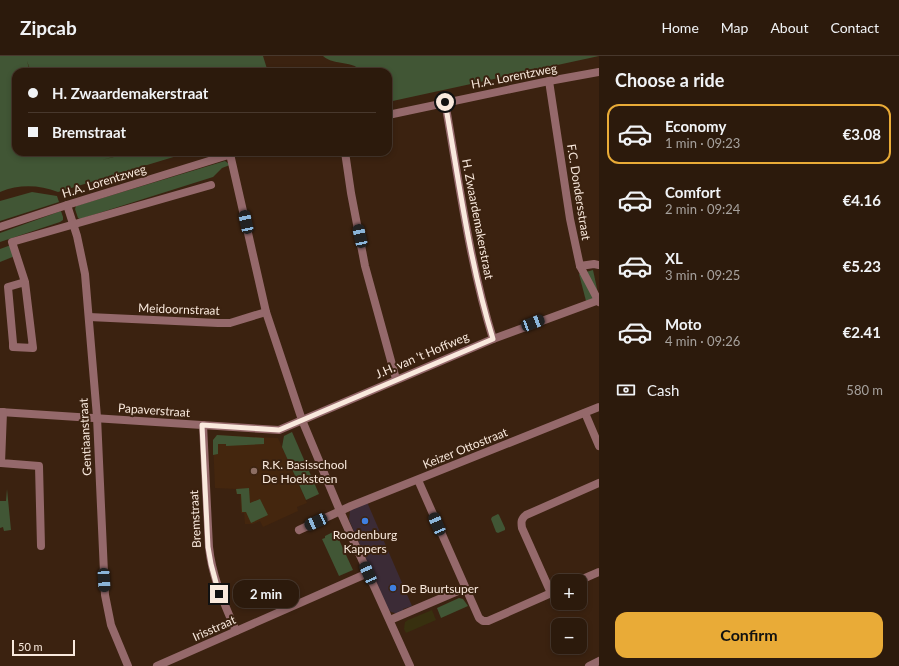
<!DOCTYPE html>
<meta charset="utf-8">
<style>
:root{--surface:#2c1a0c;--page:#38271a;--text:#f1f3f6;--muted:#a6a19d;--line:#48382d;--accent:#e9ab37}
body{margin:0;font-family:Lato,sans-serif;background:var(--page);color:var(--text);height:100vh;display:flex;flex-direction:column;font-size:15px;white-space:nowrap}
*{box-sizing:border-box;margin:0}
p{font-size:13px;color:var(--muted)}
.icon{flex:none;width:22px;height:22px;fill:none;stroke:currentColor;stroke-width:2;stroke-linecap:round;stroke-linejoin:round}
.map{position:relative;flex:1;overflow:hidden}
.sheet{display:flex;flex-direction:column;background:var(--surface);width:300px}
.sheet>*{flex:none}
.hud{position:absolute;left:12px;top:12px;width:380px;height:88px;border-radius:12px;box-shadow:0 2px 6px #0003,0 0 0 1px var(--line);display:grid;align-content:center;height:88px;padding:0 16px;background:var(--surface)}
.tools{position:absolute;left:551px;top:518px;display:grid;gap:8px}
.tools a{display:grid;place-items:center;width:36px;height:36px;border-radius:8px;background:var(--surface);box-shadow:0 2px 6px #0003,0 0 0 1px var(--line);font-size:20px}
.scale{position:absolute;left:12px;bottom:10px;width:63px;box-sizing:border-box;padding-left:4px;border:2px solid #f9e9dd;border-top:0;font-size:11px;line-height:14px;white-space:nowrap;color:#f9e9dd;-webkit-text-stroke:3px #3b2210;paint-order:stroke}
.end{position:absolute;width:18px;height:18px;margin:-9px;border:5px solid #f9e9dd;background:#111;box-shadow:0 0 0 2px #111}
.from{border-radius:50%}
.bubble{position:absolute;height:28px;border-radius:12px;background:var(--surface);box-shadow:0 2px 6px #0003,0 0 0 1px var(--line);font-size:13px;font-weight:700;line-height:28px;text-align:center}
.car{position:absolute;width:12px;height:24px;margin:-12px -6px;border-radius:5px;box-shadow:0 0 3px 1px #0007;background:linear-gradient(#222 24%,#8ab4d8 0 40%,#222 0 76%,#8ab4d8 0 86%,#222 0)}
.hud b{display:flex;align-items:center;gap:14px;height:38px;font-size:15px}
.hud b+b{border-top:1px solid var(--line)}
.hud i{width:10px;height:10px;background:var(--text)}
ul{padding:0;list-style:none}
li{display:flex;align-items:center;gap:12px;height:60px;margin:0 8px 6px;padding:0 8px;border:2px solid transparent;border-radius:12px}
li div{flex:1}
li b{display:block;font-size:15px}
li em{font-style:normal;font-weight:700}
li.active{border-color:var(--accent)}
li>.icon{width:36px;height:36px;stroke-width:1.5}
h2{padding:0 16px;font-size:18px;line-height:48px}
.pay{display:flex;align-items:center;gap:10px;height:44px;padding:0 16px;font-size:15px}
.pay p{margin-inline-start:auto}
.cta{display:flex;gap:8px;margin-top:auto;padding:8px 16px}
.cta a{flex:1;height:46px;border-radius:12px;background:var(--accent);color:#111;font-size:16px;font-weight:700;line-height:46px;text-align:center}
header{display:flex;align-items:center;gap:24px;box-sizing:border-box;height:56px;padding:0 20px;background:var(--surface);border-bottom:1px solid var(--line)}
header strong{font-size:19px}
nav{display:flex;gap:22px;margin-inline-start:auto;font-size:14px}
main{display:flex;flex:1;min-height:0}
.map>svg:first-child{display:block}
</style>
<header>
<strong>Zipcab</strong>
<nav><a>Home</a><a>Map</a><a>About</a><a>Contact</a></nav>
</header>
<main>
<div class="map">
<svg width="599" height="610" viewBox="0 0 599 610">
<rect width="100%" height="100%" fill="#3b2210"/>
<path fill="#3b2b36" d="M367,446l45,104 -9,3 1,3 -5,2 -8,-2 -3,-3 -39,-89 1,-9 4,-3z"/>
<path fill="#44260e" d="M217,379l61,3 29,65 -10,4 1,4 -35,16 -3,-6 -7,3h-8l-1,-11h-3l-1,-19h-4v-5l-21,-1 -2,-48z"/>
<g fill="#415635">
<path d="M0,0h263l5,16h-237l-4,-11 3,11h-14v80h114l-28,8 31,-8h57l-132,40c-19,-7 -38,-8 -58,0z"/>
<path d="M323,0h276l-211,46v-30h-26c-8,-12 -28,-6 -39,-16z"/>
<path d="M225,105l4,3 1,1 -8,3 -9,9 -133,42 -2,-1 -3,-9 1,-3z"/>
<path d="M32,136l25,4 2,6 -59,19v-20z"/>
<path d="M61,155l2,6v3l-3,2 -60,20v-9z"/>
<path d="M11,189l4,11 -15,6v-13z"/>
<path d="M593,214l6,28 -13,3 -7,-27z"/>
<path d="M292,376l27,62 -13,6 -24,-53 2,-11z"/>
<path d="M217,379l47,3v6l-38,2v-2h-8v10l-5,1v-15z"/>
<path d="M249,432l1,15 10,-4 8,16 -17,8 -5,-11h-4l-1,-18h-4l-1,-5z"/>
<path d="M7,433l4,41 -7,1 -1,-4 -3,1v-27h6z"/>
<path d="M498,458l1,1 6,13v2l-7,3 -2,-1 -5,-13 1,-2z"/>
<path d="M335,475l18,39 -14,6 -17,-37 3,-1v-2z"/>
<path d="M459,542l4,1 5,7 -27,12 -4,-10z"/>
</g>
<path fill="#38300f" d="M432,554l4,10 -30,13 -2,-4 1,-7 3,-2z"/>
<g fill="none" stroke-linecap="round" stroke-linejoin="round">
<g stroke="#95696b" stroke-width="8">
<path d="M549,25l21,138 10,47 19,36"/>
<path d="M445,46c14,79 24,159 48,237"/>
<path d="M345,96l6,41 14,73 31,113"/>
<path d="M230,98l36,158 36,108 38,91 70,155"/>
<path d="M67,149l10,31 8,38 12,143 8,178 6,30 17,41"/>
<path d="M580,210l14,-2 5,1"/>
<path d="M25,226l-17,5 5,56v4l20,1 -8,-66 -13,-40 199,-57"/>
<path d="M89,261l129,6h12l36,-11"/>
<path d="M0,356l279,18 214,-91 106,-39"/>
<path d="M3,356l-2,51 38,3 2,80"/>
<path d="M585,357l14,33"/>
<path d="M203,369l6,122c3,30 15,56 27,84"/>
<path d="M418,424l61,138 4,3h5l70,-31"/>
<path d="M299,474l52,-24 248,-99"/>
<path d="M578,525l21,-9"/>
<path d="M551,537l-29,-65c-1,-6 -1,-9 4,-13l73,-32"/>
<path d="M390,564l75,-32"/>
<path d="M157,610l211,-93"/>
<path d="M589,610l10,-5"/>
</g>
<g stroke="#95696b" stroke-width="8">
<path d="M388,59l161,-34 50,-9"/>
<path d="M0,171l67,-22 171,-53"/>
</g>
</g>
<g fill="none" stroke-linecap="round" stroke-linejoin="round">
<path stroke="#f9e9dd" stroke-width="5" d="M219,538l-8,-30 -3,-17 -6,-122 77,5 214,-91c-24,-78 -34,-158 -48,-237"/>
</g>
<circle fill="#8d6e63" stroke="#3b2210" stroke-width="1.5" cx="254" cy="415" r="4"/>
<g fill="#3f7fe0" stroke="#3b2210" stroke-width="1.5">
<circle cx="365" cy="465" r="4"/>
<circle cx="393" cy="532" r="4"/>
</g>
<g text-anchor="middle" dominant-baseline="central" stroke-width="4" stroke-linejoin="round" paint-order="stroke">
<g font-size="12" fill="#f9e9dd" stroke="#3b2210">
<text transform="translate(514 20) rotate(-11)">H.A. Lorentzweg</text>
<text transform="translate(104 125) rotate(-17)">H.A. Lorentzweg</text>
<text transform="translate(579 136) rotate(81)">F.C. Dondersstraat</text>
<text transform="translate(478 163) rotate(79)">H. Zwaardemakerstraat</text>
<text transform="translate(179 253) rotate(2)">Meidoornstraat</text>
<text transform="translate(422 299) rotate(-23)">J.H. van 't Hoffweg</text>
<text transform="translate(154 354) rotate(4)">Papaverstraat</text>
<text transform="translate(85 381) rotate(-93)">Gentiaanstraat</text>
<text transform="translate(465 392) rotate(-22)">Keizer Ottostraat</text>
<text transform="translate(195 463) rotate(-93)">Bremstraat</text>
<text transform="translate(214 572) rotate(-24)">Irisstraat</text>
</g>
<g font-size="12" fill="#f9e9dd" stroke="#3b2210" text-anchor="start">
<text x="262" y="408">R.K. Basisschool<tspan x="262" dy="14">De Hoeksteen</tspan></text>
<text x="365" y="478" text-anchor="middle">Roodenburg<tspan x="365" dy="14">Kappers</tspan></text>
<text x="401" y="532">De Buurtsuper</text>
</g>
</g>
</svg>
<div class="tools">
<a>+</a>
<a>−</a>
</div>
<div class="scale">50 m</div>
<i class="end from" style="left:445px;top:46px"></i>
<i class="end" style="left:219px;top:538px"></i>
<div class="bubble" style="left:233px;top:524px;width:66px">2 min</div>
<i class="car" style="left:246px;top:166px;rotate:348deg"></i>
<i class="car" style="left:360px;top:180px;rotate:348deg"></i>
<i class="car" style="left:533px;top:267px;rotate:69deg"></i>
<i class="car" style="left:316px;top:466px;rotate:246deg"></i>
<i class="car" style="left:437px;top:468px;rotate:337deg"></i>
<i class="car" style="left:368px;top:517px;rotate:336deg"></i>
<i class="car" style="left:104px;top:524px;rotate:177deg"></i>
<div class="hud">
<b><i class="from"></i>H. Zwaardemakerstraat</b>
<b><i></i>Bremstraat</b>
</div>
</div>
<section class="sheet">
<h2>Choose a ride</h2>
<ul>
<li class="active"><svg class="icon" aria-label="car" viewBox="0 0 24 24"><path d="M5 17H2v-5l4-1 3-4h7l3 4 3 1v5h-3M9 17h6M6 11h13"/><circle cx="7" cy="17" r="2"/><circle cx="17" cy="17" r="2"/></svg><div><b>Economy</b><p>1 min · 09:23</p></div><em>€3.08</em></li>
<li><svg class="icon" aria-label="car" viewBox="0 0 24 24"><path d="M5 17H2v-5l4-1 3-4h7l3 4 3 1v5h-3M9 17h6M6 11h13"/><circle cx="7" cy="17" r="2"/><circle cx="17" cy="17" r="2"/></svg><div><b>Comfort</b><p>2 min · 09:24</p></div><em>€4.16</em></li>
<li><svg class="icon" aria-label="car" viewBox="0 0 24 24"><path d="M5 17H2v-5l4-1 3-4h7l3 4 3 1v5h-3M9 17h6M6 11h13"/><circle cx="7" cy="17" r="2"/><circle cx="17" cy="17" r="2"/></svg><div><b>XL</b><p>3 min · 09:25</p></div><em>€5.23</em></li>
<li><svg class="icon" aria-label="car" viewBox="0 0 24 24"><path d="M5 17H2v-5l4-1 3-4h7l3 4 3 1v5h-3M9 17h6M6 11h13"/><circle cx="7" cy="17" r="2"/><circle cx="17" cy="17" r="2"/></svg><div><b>Moto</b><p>4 min · 09:26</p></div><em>€2.41</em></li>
</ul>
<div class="pay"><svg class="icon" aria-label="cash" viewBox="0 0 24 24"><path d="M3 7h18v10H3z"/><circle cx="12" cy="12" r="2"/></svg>Cash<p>580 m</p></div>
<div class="cta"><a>Confirm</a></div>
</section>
</main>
